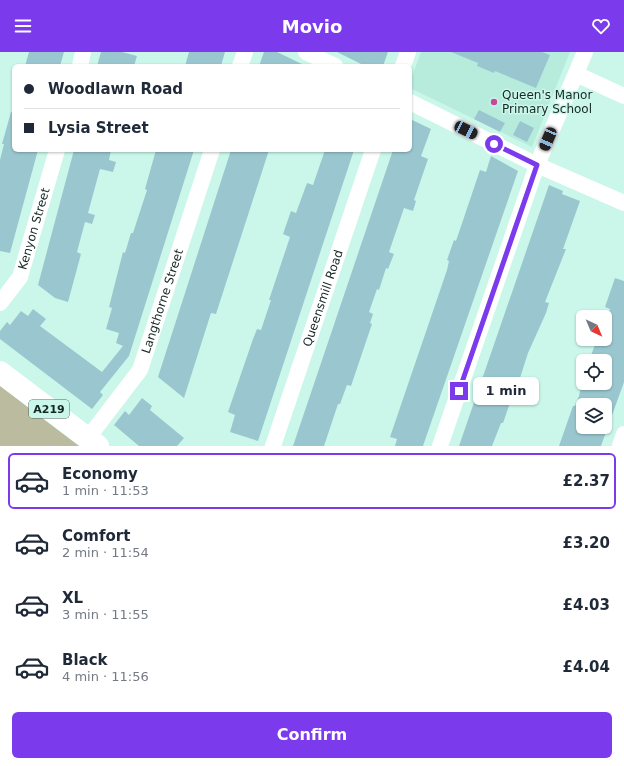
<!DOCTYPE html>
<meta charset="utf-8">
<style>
:root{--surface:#fff;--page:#f2f2f3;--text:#1f2937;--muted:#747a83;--line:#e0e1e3;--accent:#7c3aed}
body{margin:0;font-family:"DejaVu Sans",sans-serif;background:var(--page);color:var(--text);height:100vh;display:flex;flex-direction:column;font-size:15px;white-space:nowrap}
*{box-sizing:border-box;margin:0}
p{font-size:13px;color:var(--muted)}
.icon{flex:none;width:22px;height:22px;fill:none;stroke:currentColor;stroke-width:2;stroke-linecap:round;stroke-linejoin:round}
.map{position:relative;height:394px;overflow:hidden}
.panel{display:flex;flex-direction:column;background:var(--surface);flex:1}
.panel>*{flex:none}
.banner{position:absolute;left:12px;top:12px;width:400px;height:88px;border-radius:6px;box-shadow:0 1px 3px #0004;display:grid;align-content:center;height:88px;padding:0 12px;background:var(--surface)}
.needle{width:26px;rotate:136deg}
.tools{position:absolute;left:576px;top:258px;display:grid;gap:8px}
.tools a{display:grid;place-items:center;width:36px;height:36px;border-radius:6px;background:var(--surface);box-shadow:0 1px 3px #0004;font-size:20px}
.end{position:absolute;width:18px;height:18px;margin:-9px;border:5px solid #7c3aed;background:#fff;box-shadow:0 0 0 2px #fff}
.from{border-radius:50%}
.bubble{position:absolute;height:28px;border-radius:6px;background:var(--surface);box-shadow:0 1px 3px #0004;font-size:13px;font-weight:700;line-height:28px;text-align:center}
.car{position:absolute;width:12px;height:24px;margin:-12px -6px;border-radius:5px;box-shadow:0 0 3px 1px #0007;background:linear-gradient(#222 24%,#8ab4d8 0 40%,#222 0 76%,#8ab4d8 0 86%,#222 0)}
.banner b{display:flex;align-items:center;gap:14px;height:38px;font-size:15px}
.banner b+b{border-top:1px solid var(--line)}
.banner i{width:10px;height:10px;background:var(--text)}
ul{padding:7px 0 0;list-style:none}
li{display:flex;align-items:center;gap:12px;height:56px;margin:0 8px 6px;padding:0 4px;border:2px solid transparent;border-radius:6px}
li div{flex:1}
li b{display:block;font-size:15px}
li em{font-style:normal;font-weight:700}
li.selected{border-color:var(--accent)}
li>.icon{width:36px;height:36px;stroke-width:1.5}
.button{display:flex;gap:8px;margin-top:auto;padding:8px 12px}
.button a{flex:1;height:46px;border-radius:6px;background:var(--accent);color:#fff;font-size:16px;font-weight:700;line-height:46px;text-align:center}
header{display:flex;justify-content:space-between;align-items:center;height:52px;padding:0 12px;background:var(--accent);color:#fff;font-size:18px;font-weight:700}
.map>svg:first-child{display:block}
</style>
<header><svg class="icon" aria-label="menu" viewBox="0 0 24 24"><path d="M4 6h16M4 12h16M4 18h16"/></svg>Movio<svg class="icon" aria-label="heart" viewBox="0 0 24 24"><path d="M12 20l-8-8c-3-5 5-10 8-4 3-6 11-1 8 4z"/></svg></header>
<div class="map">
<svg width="624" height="394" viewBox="0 0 624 394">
<rect width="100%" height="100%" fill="#caf7ea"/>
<path fill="#b7ecdd" d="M421,0h149l-38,95 -122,-59v-6z"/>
<path fill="#bbbb9f" d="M0,334l79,60h-79z"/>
<g fill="#9ac7cf" fill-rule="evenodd">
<path d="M29,0h35l-4,14h-35z"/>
<path d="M101,0h21l15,4 -3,10h-37z"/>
<path d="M189,0h36l-4,14h-36z"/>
<path d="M264,0h13l29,14h-47z"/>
<path d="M337,0h51l-5,14h-18z"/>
<path d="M451,0h91l8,3 -14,33 -41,-17 -1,2 -17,-7 1,-3z"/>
<path d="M479,58l26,13 -5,9 -26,-13z"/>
<path d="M11,60l3,1v37h24l-28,103 -10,-2v-91l4,-16h-2z"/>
<path d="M410,67l21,10 -10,27 7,3 -14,41 2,1 -3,10 -9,-3 -15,44 5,2 -6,15 -2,-1 -7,22 -2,-1 -8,23 4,2 -3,9 2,1 -21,62 -4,-1 -7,19h-2l-14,42h-31l100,-296h17z"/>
<path d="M520,69l14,7 -7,14 -14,-7z"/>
<path d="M74,98h37l-2,10 7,2 -3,10 -13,-3 -12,44 7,2 -3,9 -7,-2 -8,30 4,2 -13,48 -13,-4 -17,-13z"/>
<path d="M156,98h38l-65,206 -29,36 3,3 -11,14 -92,-70v-8l7,-9 3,3 11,-14 7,5 5,-7 13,10 -6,7 62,46 21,-26 -7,-3 3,-10 -13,-4 6,-21 -3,-1 14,-55 2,1 6,-20h2l14,-43 -2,-1z"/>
<path d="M231,98h38l-53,164 -5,-1 -27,85 -26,-21z"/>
<path d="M325,98h29l-96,291 -28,-9 5,-17 -7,-3 25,-73 4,-10 4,1 10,-30h-2l21,-63 -7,-3 8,-23 5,2 11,-30 6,2z"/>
<path d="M491,104l27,15 -95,275h-28l2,-7 -7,-2 57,-167 2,-9 -2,-1 7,-20 2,1 24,-71 6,2z"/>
<path d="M549,133l14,6 -1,3 18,7 -17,48h3l-21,53 4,1 -3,10 -18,40 -16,50h-2l-7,20h-2l-9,23h-33z"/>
<path d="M615,226l9,3v101l-23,64h-42l14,-40h2l4,-10 4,-18v5h22v-22h-16l8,-22h8v-15l5,-15 -5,-2zM583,353h22v22h-22z"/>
<path d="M142,346l10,8 -2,4 34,28 -7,8h-38l-25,-21 11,-14 4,4z"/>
</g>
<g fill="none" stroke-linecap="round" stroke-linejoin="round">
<g stroke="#fff" stroke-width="16">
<path d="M306,0l29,14"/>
<path d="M80,14l3,-14"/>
<path d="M240,14l5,-14"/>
<path d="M403,14l5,-14"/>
<path d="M576,22l48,22"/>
<path d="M410,50l127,63 87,38"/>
<path id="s1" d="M0,251l20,-26 37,-127"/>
<path id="s2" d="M88,386l52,-68 72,-220"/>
<path id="s3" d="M273,394l100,-296"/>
<path d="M440,394l97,-281 48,-113"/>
<path d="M620,394l4,-12"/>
</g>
<path stroke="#fff" stroke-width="22" d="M0,320l98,74"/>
</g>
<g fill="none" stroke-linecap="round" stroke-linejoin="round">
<path stroke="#7c3aed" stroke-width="5" d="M459,339l78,-226 -43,-21"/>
</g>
<circle fill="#c64a9a" stroke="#caf7ea" stroke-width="1.5" cx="494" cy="50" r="4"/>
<g text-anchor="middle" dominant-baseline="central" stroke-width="3" stroke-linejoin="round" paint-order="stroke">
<rect fill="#caf7ea" stroke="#4d665f" stroke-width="1" x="29" y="348" width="40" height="18" rx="3"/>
<g font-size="11" font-weight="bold" fill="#172824">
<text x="49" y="357">A219</text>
</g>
<g font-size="12" fill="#172824" stroke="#caf7ea" text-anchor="start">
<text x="502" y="43">Queen's Manor<tspan x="502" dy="14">Primary School</tspan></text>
</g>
<g font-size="12" fill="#172824" stroke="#caf7ea">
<text stroke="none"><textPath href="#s1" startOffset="83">Kenyon Street</textPath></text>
<text stroke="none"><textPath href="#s3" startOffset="156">Queensmill Road</textPath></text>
<text stroke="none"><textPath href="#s2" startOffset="158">Langthorne Street</textPath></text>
</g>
</g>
</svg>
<div class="tools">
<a><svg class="needle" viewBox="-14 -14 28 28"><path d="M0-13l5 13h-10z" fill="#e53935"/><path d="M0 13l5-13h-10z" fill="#747a83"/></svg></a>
<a><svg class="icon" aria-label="locate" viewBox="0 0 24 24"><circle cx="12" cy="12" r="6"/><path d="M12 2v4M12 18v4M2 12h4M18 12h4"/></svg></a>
<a><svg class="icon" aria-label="layers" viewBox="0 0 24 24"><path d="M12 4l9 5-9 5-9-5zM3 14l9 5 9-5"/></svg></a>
</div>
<i class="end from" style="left:494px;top:92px"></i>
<i class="end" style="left:459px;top:339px"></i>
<div class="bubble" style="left:473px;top:325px;width:66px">1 min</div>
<i class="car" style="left:466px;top:78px;rotate:116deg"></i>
<i class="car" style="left:548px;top:87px;rotate:203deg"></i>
<div class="banner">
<b><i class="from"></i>Woodlawn Road</b>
<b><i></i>Lysia Street</b>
</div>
</div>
<section class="panel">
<ul>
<li class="selected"><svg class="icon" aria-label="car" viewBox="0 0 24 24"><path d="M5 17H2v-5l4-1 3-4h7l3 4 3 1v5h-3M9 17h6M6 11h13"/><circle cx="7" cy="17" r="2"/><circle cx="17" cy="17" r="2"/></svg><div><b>Economy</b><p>1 min · 11:53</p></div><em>£2.37</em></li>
<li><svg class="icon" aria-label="car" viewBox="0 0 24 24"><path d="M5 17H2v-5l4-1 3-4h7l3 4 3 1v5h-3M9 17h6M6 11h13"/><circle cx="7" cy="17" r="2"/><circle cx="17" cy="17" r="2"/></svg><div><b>Comfort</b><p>2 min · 11:54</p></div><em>£3.20</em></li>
<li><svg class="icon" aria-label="car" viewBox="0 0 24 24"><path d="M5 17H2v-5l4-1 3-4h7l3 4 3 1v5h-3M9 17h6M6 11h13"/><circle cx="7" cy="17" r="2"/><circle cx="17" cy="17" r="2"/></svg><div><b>XL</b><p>3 min · 11:55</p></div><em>£4.03</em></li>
<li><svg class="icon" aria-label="car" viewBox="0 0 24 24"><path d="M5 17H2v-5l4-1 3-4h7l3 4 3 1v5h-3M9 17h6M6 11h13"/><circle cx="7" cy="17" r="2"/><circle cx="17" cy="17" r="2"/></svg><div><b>Black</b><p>4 min · 11:56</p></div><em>£4.04</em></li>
</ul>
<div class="button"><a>Confirm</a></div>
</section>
